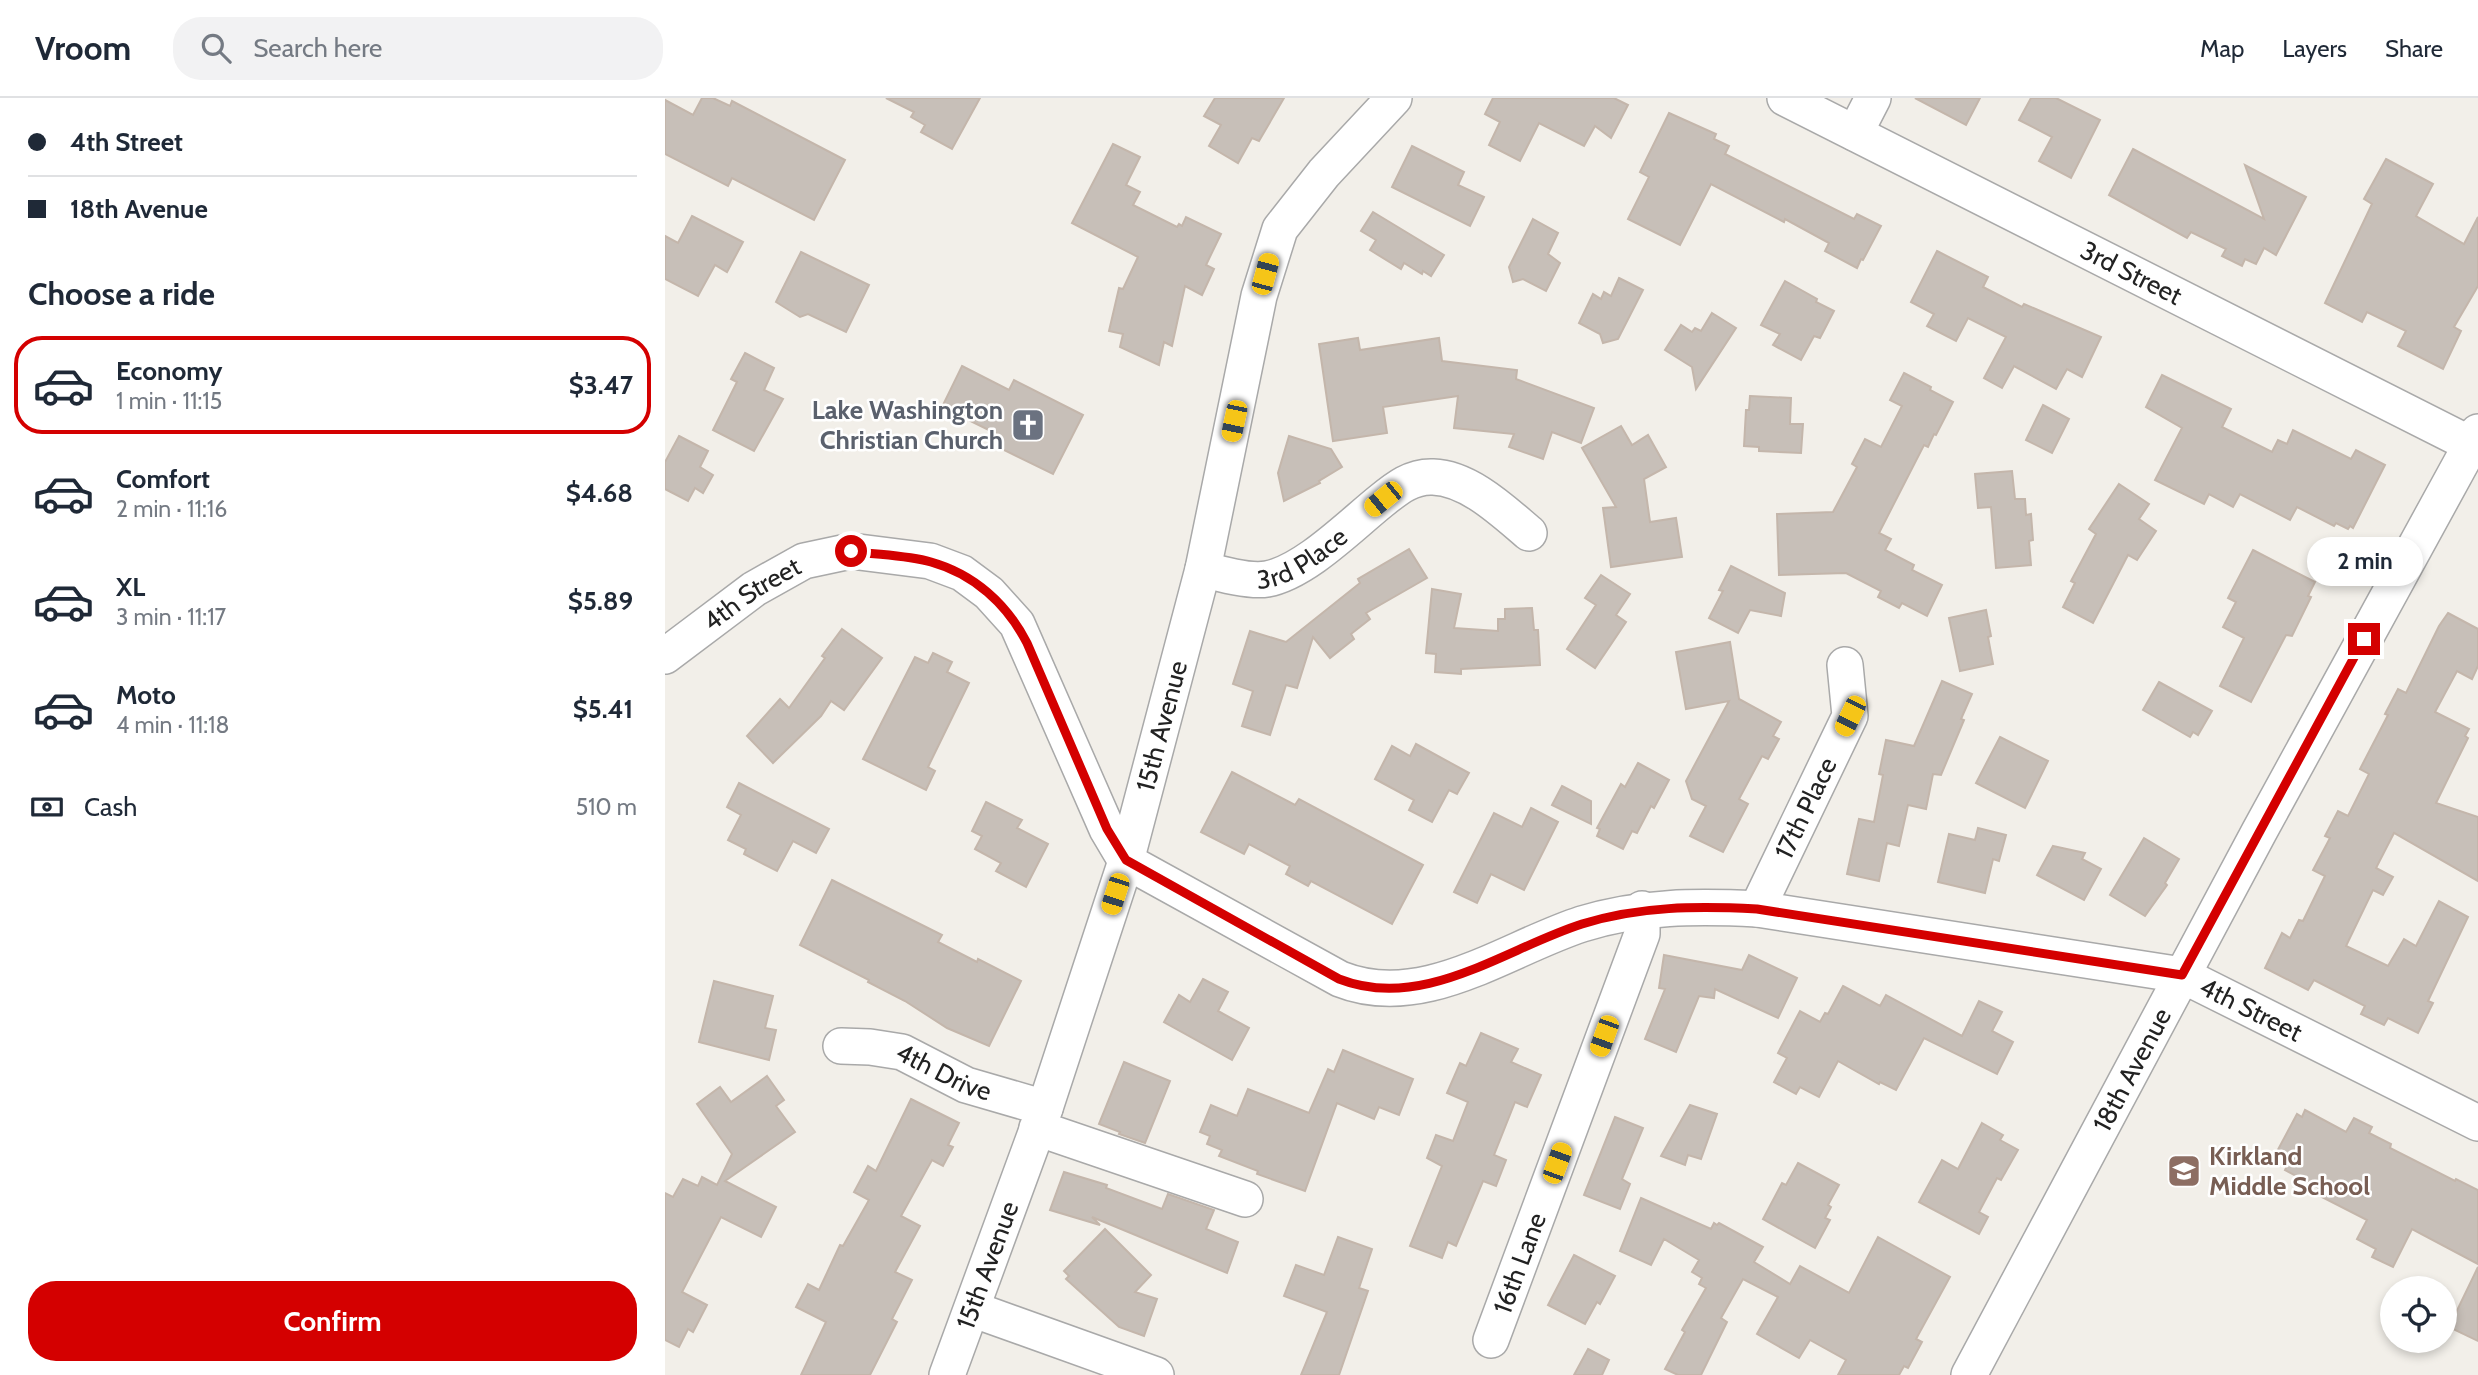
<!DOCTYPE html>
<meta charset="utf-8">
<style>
:root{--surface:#fff;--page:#f2f2f3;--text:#1f2937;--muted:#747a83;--line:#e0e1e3;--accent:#d40000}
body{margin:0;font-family:Cabin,sans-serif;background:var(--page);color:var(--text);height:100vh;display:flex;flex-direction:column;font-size:26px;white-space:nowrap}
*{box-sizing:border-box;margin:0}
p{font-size:23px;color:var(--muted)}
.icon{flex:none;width:38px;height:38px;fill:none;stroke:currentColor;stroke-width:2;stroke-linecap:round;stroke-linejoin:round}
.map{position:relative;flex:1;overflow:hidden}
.panel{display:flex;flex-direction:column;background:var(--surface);width:665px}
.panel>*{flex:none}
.guide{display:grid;align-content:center;height:154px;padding:0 28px;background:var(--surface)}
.controls{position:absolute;left:1715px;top:1178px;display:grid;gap:14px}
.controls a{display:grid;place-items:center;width:77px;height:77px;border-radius:50%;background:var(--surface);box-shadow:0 4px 10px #0003;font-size:35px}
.end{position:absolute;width:32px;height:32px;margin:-16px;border:9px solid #d40000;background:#fff;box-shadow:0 0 0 4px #fff}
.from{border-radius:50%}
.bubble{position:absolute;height:49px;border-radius:24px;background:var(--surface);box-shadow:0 4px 10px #0003;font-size:23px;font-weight:700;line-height:49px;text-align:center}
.car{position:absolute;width:21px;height:42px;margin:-21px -10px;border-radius:9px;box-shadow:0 0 5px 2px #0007;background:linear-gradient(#f5c518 24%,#345 0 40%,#f5c518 0 76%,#345 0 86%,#f5c518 0)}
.guide b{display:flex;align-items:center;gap:24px;height:66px;font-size:26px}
.guide b+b{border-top:2px solid var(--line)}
.guide i{width:18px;height:18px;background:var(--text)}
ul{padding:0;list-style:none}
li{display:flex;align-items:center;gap:21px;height:98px;margin:0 14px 10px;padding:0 14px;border:4px solid transparent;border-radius:28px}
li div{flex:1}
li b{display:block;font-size:26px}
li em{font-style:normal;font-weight:700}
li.active{border-color:var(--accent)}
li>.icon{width:63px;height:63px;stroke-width:1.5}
h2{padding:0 28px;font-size:32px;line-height:84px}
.pay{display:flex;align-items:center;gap:18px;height:77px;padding:0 28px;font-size:26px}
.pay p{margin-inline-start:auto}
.primary-button{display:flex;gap:14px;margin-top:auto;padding:14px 28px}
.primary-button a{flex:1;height:80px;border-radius:28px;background:var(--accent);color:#fff;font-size:28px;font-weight:700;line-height:80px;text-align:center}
header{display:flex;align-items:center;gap:42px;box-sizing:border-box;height:98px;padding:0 35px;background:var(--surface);border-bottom:2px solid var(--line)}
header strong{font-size:33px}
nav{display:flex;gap:38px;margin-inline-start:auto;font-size:24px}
.search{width:490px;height:63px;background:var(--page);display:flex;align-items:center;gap:18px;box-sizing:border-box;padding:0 24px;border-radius:28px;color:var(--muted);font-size:26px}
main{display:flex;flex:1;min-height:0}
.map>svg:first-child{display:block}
</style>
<header>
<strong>Vroom</strong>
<div class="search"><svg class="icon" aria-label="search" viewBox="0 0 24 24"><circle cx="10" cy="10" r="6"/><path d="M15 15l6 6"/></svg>Search here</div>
<nav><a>Map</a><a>Layers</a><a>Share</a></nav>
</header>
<main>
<section class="panel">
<div class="guide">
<b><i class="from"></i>4th Street</b>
<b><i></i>18th Avenue</b>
</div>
<h2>Choose a ride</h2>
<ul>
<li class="active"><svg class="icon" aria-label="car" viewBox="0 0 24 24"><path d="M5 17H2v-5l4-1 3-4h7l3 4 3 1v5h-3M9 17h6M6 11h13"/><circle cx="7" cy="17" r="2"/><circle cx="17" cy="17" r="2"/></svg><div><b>Economy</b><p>1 min · 11:15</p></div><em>$3.47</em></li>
<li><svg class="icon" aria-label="car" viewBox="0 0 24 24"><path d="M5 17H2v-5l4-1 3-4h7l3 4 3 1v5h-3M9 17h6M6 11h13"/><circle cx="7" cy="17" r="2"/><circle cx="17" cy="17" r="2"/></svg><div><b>Comfort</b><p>2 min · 11:16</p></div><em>$4.68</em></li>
<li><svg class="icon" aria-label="car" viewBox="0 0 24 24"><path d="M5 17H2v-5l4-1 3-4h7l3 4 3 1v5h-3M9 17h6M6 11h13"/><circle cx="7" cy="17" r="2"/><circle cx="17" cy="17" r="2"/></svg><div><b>XL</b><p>3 min · 11:17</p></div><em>$5.89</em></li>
<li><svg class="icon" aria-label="car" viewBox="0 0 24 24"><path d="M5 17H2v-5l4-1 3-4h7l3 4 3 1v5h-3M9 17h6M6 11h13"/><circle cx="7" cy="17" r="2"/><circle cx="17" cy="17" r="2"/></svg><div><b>Moto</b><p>4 min · 11:18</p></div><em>$5.41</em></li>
</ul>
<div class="pay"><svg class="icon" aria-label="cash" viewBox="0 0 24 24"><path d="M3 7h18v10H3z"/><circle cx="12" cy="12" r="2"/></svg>Cash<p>510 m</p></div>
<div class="primary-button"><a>Confirm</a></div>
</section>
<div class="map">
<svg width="1813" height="1277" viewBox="0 0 1813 1277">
<rect width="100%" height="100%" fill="#f2efe9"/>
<g fill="#c7bfb8" stroke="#c4b6ab" stroke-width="2">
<path d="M37,0h11l17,8 2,-5 113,59 -31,60 -82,-42 -4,8 -63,-32v-54l28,15z"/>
<path d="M221,0h94l-28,51 -31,-17 4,-7 -14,-8 3,-5z"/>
<path d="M550,0h69l-25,43 -7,-3 -14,25 -29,-17 12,-21 -17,-9z"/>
<path d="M828,0h121l14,7 -17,33 -16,-12 -11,20 -45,-23 -19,38 -31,-16 11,-23 -15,-8z"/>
<path d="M1250,0h65l-14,27z"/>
<path d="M1366,0h25l44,22 -29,58 -32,-17 13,-24 -33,-17z"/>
<path d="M1004,15l47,21 -2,5 15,7 -4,8 129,65 3,-5 24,12 -18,34 -2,-1 -4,9 -32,-17 4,-8 -44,-24 -1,3 -73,-38 -31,61 -52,-26 21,-42 -9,-5z"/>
<path d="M448,46l27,13 -14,28 14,7 -7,13 44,22 2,-3 3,2 4,-9 35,17 -15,31 8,4 -12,26 -17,-9 -13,60 -8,-4 -5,23 -39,-18 3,-13 -14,-3 10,-43 4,1 15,-32 -66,-34z"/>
<path d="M747,48l52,26 -6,13 26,12 -14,29 -78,-39z"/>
<path d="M1468,51l131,70 -19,-54 61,32 -30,58 -12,-7 -8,16 -11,-5 -3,7 -20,-10 4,-7 -35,-17 -4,6 -78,-43z"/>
<path d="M1721,61l47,25 -17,32 48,28 14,-27v69l-24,41 7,4 -18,38 -45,-23 8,-15 -39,-19 -5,10 -37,-19 47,-99 -8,-5z"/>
<path d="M708,114l71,43 -13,21 -8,-5 -1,3 -18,-11 -3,6 -31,-19 6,-10 -15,-9z"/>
<path d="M27,118l51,26 -16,30 -12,-7 -17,31 -33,-17v-43l13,7z"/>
<path d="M868,121l25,14 -10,21 12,9 -14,28 -23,-12 -10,3 -4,-15z"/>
<path d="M1272,153l51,26 -5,10 39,20 2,-3 77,33 -19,40 -15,-8 -11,20 -42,-23 -12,22 -18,-10 22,-41 -38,-19 -12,23 -29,-15 7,-12 -23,-12z"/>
<path d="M136,154l68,33 -23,47 -38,-18 -8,3 -24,-15z"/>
<path d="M954,180l24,12 -25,49 -15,4 -3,-9 -21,-11 14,-29 8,5 3,-7 7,4z"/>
<path d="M1120,183l32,18 -1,3 18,9 -14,27 -6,-2 -13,24 -28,-15 7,-11 -19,-9z"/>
<path d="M1047,215l24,15 -40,61 -4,-22 -27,-17 16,-25 11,7 3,-4 6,3z"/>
<path d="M693,240l2,12 79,-12 3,23 75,9 -1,9 78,29 -13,35 -29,-11 -9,27 -34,-12 5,-13 -60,-6 4,-32 -75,11 4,26 -54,8 -14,-97z"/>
<path d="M80,255l29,15 -10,22 19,9 -29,52 -41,-21 24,-48 -6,-3z"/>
<path d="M297,268l47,24 5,-10 69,35 -30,59 -59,-29 5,-10 -57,-28z"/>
<path d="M1239,275l27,14 -1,3 23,12 -17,33 -2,-1 -6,13 -4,-2 -45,88 12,6 -6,11 29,15 -2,5 30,15 -15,31 -25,-13 -3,5 -21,-11 3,-6 -35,-18 -67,2 -2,-61 56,-2 24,-45 -5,-3 13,-25 16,8 21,-41 -12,-6z"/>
<path d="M1497,277l69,34 -9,18 50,25 6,-12 9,4 6,-14 58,29 5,-9 29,15 -32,63 -3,-2 -2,3 -12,-6 -2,3 -37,-19 -7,13 -50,-26 -7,13 -24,-13 -5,10 -49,-24 27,-52 -36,-21z"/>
<path d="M1085,298l41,2 -1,26h13l-2,29 -42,-2v-4l-15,-1 2,-36h3z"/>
<path d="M1378,307l26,14 -17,34 -26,-13z"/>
<path d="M956,328l11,19 16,-10 18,32 -22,12 6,43 26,-4 6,39 -71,10 -8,-59 13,-1 -34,-59z"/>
<path d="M14,338l29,15 -8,16 13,8 -10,18 -8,-5 -7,13 -23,-12v-27z"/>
<path d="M624,338l42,13 11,18 -23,14 1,2 -36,18 -6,-28z"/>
<path d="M1347,373l3,28h10l1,16 5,-1 2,26 -4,1 2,24 -35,3 -5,-61 -13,1 -3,-34z"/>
<path d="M1454,386l30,20 -10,15 17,12 -19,29 -9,-5 -35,68 -30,-16 12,-24 -4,-2 25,-47 -7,-5z"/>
<path d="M744,451l18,29 -61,35 4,6 -19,15 3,5 -24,19 -17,-21 -16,51 -11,-3 -16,50 -28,-9 11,-35 -20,-7 17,-53 36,11 74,-59 -2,-4z"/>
<path d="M1588,452l62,32 -7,14 3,1 -19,39 -6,-1 -35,67 -31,-16 24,-48 -21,-11 13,-25 -8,-4z"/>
<path d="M1066,468l54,27 -4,23 -31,-6 -12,23 -29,-15 14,-27 -4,-1z"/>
<path d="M936,477l29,19 -14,21 10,7 -31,46 -28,-19 29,-44 -11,-7z"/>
<path d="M767,491l29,5 -7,34 44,3v-12h7v-10l27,-1 2,22h4l2,35 -79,4v5l-26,-2 1,-18 -10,-1z"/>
<path d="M1321,512l5,26 -3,1 5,27 -33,7 -11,-53z"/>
<path d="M1783,515l30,16v37l-6,13 -15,-8 -22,41 34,17 -4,7 3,2 -32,65 42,14v64l-84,-48 -18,35 17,9 -10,18 -10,-5 -27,56 42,20 16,-27 12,7 23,-45 29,16 -40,84 5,2 -15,30 -30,-15 -4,7 -23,-11 4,-8 -51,-26 -6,10 -43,-22 17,-35 8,5 9,-18 4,1 22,-45 -12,-6 17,-32 -5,-2 13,-25 10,5 21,-42 -9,-5 28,-54 -3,-1 13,-25 8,4 33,-67z"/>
<path d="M177,531l40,29 -38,52 -13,-9 -10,15 -48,47 -26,-27 33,-37 9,9 36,-50 -3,-2z"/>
<path d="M1065,544l9,57 42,23 -8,14 6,3 -11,20 -6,-3 -23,43 9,5 -25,48 -33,-16 16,-30 -14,-7 -6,-18 43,-80 -43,8 -10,-57z"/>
<path d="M268,555l19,9 -5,10 22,11 -41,84 7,4 -9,19 -63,-31 52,-102 13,6z"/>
<path d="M1277,583l30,13 -11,25 3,1 -23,55 -8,-1 -7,35 -18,-4 -9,41 -12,-3 -8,38 -32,-7 12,-55 15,3 9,-47 -4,-1 7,-34 28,6z"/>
<path d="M1494,584l53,29 -14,24 -5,-3 -3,5 -47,-27z"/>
<path d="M1335,639l48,24 -23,47 -49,-25z"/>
<path d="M751,646l53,29 -12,21 -8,-4 -17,32 -23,-12 5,-10 -39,-21 17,-33 18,10z"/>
<path d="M973,665l31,17 -15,28 -3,-2 -14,27 -5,-2 -9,18 -26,-13 3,-7 -3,-1 24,-44 4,3z"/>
<path d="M567,674l63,33 4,-6 124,66 -31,59 -81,-43 -3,5 -22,-12 4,-8 -41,-22 -5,10 -43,-22z"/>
<path d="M74,685l90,46 -13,24 -23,-12 -16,30 -33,-17 2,-5 -18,-9 13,-25 -14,-8z"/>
<path d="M897,688l29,15v23l-39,-19z"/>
<path d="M321,704l36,18 -5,8 31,16 -22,43 -30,-16 5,-8 -26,-14 7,-13 -10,-5z"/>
<path d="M866,710l27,14 -34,68 -33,-16 -14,29 -23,-11 40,-79 28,14z"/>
<path d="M1313,730l28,7 -7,26 -6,-2 -8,34 -47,-11 11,-48 26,6z"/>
<path d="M1479,740l35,21 -14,24 2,2 -22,31 -35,-21z"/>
<path d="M1388,748l32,7 -3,6 19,10 -17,31 -47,-25z"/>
<path d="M167,782l110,55 -4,7 39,20 1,-3 43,22 -32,65 -42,-18 -42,-27 -37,-19 1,-2 -69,-35z"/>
<path d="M999,857l78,15 7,-15 48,23 -19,40 -63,-29 -1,9 -15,-2 -23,56 -31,-13 20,-50 -6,-1z"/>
<path d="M538,881l25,13 -10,19 31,17 -17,32 -68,-38 15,-27 11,7z"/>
<path d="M49,883l59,15 -8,32 11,2 -7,30 -70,-18z"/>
<path d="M1178,888l37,20 6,-11 76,41 17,-35 23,11 -10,19 21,11 -16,32 -73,-36 -28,52 -16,-8 -1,2 -41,-23 -19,36 -19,-10 -4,7 -22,-12 13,-24 -9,-5 22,-42 20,11 5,-9 3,1z"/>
<path d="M816,935l37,16 -7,13 30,13 -14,32 -12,-5 -21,53 12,5 -10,26 -13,-5 -27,65 -8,-4 -6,16 -32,-12 32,-80 -15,-8 9,-23 17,6 15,-39 -21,-9 13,-30 6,3z"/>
<path d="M678,952l70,29 -14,36 -20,-8 -5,12 -37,-16 -32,88 -48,-17 1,-3 -39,-15 3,-6 -15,-6 3,-8 -10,-4 11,-27 26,11 11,-27 61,24 19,-44 6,3z"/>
<path d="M459,964l46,19 -25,62 -26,-9 1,-2 -21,-8z"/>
<path d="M102,978l17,24 -8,6 19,26 -70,49 51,26 -15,30 -40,-20 -39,75 25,13 -14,27 -5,-3 -9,18 -14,-7v-147l8,4 10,-18 15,7 4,-9 15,8 15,-31 -35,-50 23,-17 11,15z"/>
<path d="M246,1001l48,24 -11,22 5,2 -10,19 -11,-6 -31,56 19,10 -25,46 17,8 -20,39 5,3 -27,53h-69l25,-53 -30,-15 12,-23 11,6 21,-45 3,1 26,-46 -15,-8 14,-26 8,5z"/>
<path d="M1025,1007l27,9 -16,45 -13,-4 -3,10 -24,-9z"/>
<path d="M1640,1012l41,22 8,-14 18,9 -3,6 22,11 -1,4 65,33 1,-2 22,11v74l-66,-35 -19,38 -21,-10 4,-8 -19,-10 10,-19 -49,-25 3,-6 -36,-19 3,-6 -14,-7 23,-43 5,3z"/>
<path d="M950,1019l28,11 -21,51 8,5 -10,25 -36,-14z"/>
<path d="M1317,1025l21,12 -3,5 18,10 -17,30 -4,-2 -18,34 9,5 -9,17 -60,-32 23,-42 16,9z"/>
<path d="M1133,1065l41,22 -11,20 3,2 -6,11 5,2 -15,28 -52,-29 19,-36 4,2z"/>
<path d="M399,1074l43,13 -1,3 56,21 6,-15 46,16 -8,19 32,13 -11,31 -135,-56 8,8 -50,-15z"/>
<path d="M976,1100l70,31 3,-6 3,2 2,-2 44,24 -9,15 36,22 10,-18 49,27 29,-56 72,40 -34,62 6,3 -14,26 -4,-2 -5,9h-61l8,-15 -36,-20 -11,18 -42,-24 21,-37 -35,-18 -22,39 6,4 -26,53h-23l-13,-6 20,-37 -3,-2 24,-42 -7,-4 3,-6 -10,-6 7,-12 -35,-21 -13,26 -31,-14z"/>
<path d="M440,1131l46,46 -16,17 22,7 -13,37 -25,-9 -53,-48 3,-3 -5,-5z"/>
<path d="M673,1139l34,12 -13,39 9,3 -29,84h-38l26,-63 -43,-16 12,-31 28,10z"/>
<path d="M909,1157l41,21 -15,28 -3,-2 -12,22 -37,-19z"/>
<path d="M1813,1169v74l-29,-14z"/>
<path d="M923,1251l21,11 -7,15h-28z"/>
</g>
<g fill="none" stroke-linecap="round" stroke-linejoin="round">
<defs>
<g id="minor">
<path id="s1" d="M1120,0l693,350"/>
<path d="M1190,35l18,-35"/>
<path id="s2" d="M538,471c17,5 47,13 64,10 38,-7 84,-54 114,-78 16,-13 31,-25 52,-24 36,1 71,35 96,56"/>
<path id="s3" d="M0,558l89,-67 50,-28 47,-10 79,10 32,12 27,20 28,31 90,205 19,32 214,118c83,33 165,-30 242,-55 58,-18 115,-18 175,-15l425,66 296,148"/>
<path id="s4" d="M1092,811l93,-193 -5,-51"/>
<path id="s5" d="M176,948l29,1 32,5 64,33 79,23"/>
<path d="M372,1030l208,71"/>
<path d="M307,1211l184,66"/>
<path id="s6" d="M826,1242l151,-406v-25"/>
<path id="s7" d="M282,1277l98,-267 81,-247 77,-292 56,-273 21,-67 44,-56 70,-75"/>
<path id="s8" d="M1304,1277l290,-543 219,-400"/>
</g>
</defs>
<use href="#minor" stroke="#a9a9a9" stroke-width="38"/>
<use href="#minor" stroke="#fff" stroke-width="35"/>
</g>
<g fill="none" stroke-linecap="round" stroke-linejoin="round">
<path stroke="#d40000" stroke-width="9" d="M186,453c26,4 55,4 80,11 43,12 76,42 96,81l80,186 19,31 213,119c84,33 165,-30 243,-55 58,-18 115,-18 175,-15l425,66 182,-336"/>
</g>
<defs>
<symbol id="church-square" viewBox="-11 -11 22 22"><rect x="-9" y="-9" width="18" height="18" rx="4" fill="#6b7280" stroke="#fff"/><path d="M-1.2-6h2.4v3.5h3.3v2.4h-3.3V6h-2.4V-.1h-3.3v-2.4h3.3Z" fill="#fff"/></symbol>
<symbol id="school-square" viewBox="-11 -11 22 22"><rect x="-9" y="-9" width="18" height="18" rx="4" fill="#8d6e63" stroke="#fff"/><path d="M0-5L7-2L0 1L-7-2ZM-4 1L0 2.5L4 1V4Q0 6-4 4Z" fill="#fff"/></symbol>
</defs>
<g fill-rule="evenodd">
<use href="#church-square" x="344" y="308" width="38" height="38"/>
<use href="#school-square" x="1500" y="1054" width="38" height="38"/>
</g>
<g text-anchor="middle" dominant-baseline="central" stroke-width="5" stroke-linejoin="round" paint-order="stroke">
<g font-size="26" fill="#222" stroke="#fff">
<text stroke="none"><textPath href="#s1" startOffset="388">3rd Street</textPath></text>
<text stroke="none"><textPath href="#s2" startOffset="105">3rd Place</textPath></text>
<text stroke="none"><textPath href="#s3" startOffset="107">4th Street</textPath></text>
<text stroke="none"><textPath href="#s7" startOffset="684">15th Avenue</textPath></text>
<text stroke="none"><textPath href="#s4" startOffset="112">17th Place</textPath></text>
<text stroke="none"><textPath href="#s3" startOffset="1850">4th Street</textPath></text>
<text stroke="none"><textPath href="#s8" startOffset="346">18th Avenue</textPath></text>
<text stroke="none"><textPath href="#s5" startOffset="108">4th Drive</textPath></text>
<text stroke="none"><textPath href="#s6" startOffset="82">16th Lane</textPath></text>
<text stroke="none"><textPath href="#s7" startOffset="117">15th Avenue</textPath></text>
</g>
<g font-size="26" font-weight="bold" fill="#5b616d" stroke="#fff" text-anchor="end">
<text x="338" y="312">Lake Washington<tspan x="338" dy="30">Christian Church</tspan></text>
</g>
<g font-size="26" font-weight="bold" fill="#785e54" stroke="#fff" text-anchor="start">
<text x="1544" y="1058">Kirkland<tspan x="1544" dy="30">Middle School</tspan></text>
</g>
</g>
</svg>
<div class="controls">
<a><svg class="icon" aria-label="locate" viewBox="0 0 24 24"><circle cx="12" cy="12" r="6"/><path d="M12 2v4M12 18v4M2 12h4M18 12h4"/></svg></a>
</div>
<i class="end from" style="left:186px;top:453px"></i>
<i class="end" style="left:1699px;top:541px"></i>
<div class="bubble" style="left:1642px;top:439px;width:116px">2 min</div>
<i class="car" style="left:600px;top:176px;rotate:15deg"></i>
<i class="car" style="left:569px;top:323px;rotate:192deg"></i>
<i class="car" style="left:718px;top:401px;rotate:231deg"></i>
<i class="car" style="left:1185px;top:618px;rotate:206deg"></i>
<i class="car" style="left:450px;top:796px;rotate:198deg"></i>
<i class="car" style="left:939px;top:938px;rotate:200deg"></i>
<i class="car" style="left:892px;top:1065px;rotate:20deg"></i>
</div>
</main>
